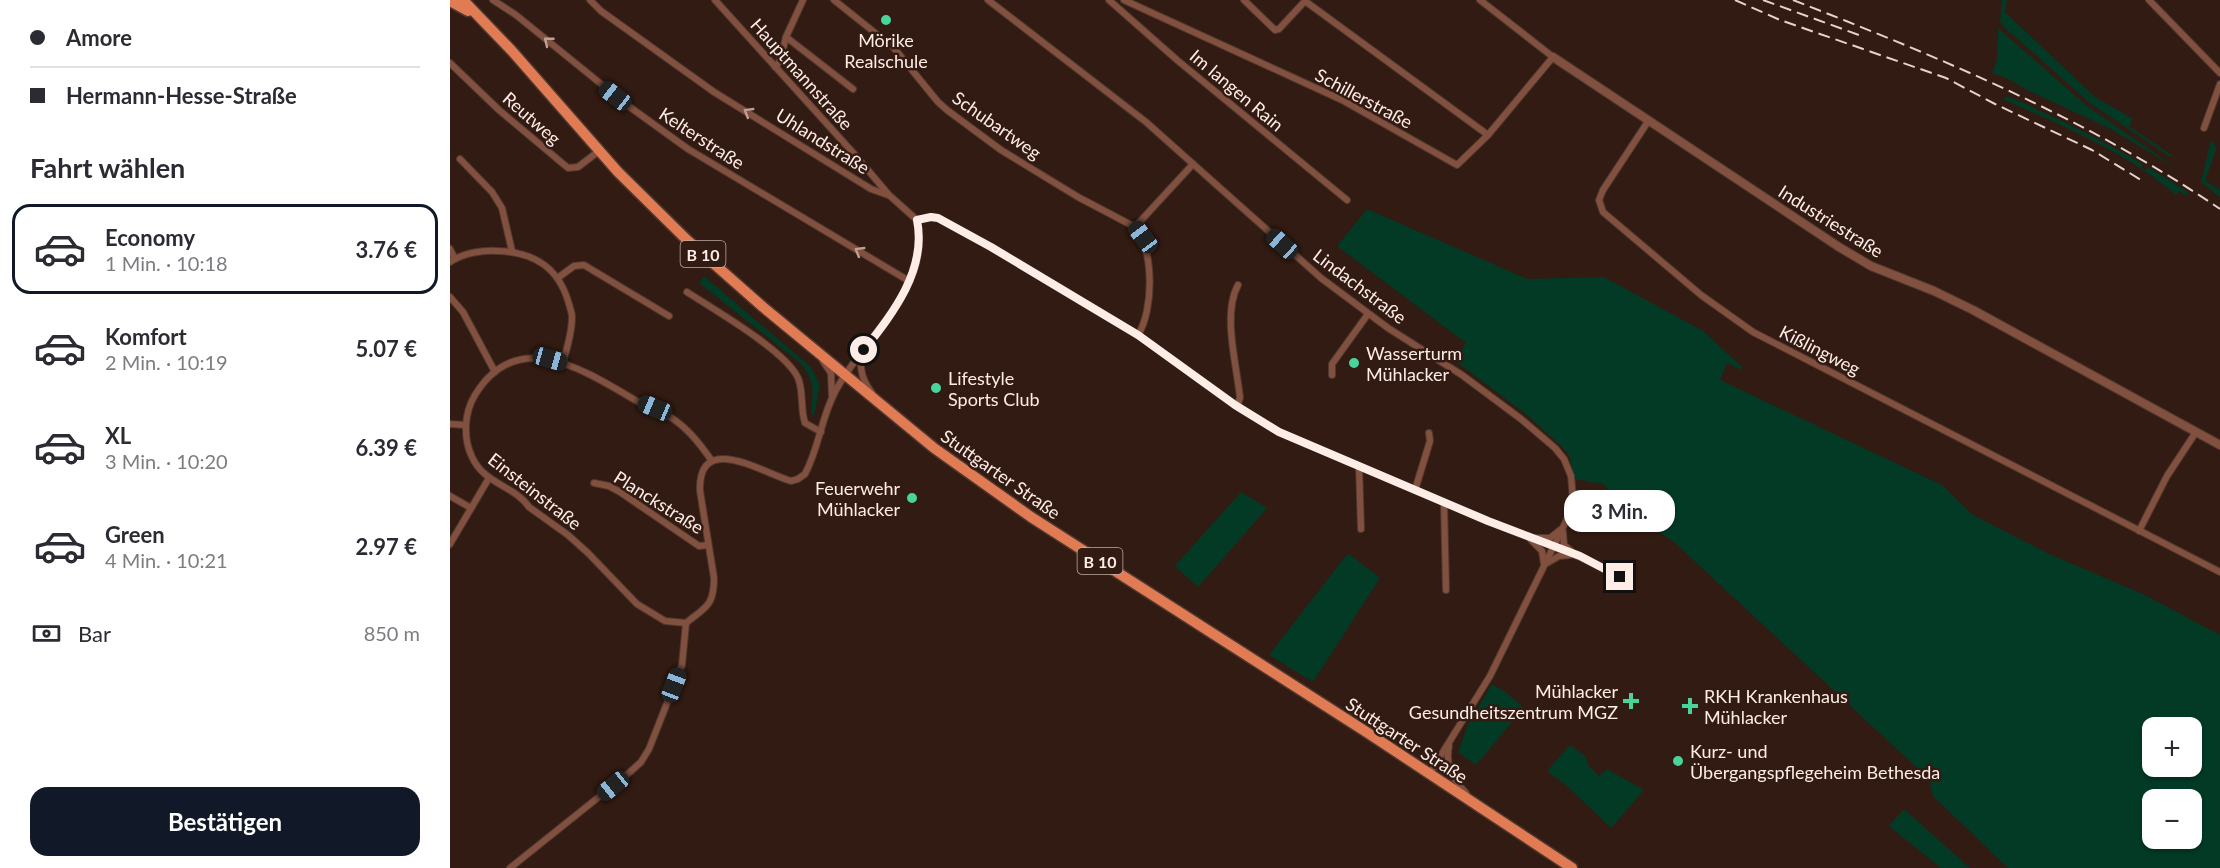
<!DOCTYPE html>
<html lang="de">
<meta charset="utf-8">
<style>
:root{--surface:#fff;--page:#f7f7f7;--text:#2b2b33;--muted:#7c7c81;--line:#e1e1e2;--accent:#111827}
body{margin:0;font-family:Lato,sans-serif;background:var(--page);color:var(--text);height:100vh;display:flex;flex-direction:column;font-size:22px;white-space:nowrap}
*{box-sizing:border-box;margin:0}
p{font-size:20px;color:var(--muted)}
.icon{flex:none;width:33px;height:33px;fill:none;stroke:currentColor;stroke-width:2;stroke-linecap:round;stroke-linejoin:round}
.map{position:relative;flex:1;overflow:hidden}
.sheet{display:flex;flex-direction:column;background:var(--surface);width:450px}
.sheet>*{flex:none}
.guide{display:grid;align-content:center;height:132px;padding:0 30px;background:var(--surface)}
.tools{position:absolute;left:1692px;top:717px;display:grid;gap:12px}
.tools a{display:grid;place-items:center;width:60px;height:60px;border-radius:12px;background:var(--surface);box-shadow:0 2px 4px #0004;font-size:30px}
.end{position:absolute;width:27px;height:27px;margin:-14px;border:8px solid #feece6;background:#111;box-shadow:0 0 0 3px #111}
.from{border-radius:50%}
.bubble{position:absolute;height:42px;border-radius:18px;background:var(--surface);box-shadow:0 2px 4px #0004;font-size:20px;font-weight:700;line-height:42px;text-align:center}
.car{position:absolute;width:18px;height:36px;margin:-18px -9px;border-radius:8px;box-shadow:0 0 4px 2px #0007;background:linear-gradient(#222 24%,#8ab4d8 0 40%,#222 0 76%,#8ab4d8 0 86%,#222 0)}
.guide b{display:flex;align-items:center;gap:21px;height:57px;font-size:22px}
.guide b+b{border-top:2px solid var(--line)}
.guide i{width:15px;height:15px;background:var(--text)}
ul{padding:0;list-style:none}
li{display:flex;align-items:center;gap:18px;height:90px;margin:0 12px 9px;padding:0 18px;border:3px solid transparent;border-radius:18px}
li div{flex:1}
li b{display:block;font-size:22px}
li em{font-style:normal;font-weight:700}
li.active{border-color:var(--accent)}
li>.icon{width:54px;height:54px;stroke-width:1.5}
h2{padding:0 30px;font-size:27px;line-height:72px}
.pay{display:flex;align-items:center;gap:15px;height:66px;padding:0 30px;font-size:22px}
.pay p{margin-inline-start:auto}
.button{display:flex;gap:12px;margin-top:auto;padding:12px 30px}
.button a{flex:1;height:69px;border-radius:18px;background:var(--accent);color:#fff;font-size:24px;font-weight:700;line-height:69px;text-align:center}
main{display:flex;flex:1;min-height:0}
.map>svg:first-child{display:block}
</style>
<main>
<section class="sheet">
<div class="guide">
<b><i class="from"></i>Amore</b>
<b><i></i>Hermann-Hesse-Straße</b>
</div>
<h2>Fahrt wählen</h2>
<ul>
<li class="active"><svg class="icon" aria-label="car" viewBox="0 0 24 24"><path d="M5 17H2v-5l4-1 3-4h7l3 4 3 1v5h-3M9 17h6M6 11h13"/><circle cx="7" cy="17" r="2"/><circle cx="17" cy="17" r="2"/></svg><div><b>Economy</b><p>1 Min. · 10:18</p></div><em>3.76 €</em></li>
<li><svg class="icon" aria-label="car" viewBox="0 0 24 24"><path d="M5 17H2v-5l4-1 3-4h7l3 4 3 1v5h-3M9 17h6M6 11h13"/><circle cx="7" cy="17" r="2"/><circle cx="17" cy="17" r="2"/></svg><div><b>Komfort</b><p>2 Min. · 10:19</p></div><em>5.07 €</em></li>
<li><svg class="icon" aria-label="car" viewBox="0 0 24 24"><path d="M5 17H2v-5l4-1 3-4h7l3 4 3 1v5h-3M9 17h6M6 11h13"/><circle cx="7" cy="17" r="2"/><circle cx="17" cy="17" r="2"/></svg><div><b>XL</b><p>3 Min. · 10:20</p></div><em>6.39 €</em></li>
<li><svg class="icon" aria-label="car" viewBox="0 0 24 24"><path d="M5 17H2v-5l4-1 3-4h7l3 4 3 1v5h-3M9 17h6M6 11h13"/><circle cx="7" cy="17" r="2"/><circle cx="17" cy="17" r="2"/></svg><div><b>Green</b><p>4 Min. · 10:21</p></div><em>2.97 €</em></li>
</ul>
<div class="pay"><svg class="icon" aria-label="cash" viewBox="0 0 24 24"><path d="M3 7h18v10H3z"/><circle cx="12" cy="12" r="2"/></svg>Bar<p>850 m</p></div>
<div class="button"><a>Bestätigen</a></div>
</section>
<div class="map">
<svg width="1770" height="868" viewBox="0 0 1770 868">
<rect width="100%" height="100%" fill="#321b12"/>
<g fill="#023a26" fill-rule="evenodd">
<path d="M1552,0h5l-2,12 90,85 38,22 -4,7 44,30 -3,1 -80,-54 -85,-75 -5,-7z"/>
<path d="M1548,28l89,78 92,64 -70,-42 -82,-38 -20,-12 -15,-5 5,-13z"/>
<path d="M1557,96c47,20 92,42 136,68l-2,3 5,3 2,-3 40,25 -2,4 -7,-5 -3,4c-49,-43 -114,-69 -173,-96z"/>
<path d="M1761,140l5,6v4l-11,31 15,9v7l-19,-15z"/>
<path d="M917,209l160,70 77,-2 99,54 39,36 -1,3 -14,-7 -7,17 222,105 31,30 74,38 98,42 75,40v233h-212l-75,-72 -4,-17 -255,-237 -47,-31 -24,-27 -28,-5 -6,-24 -9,-10 -33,-30 -73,-55 12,-17 -129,-97zM1702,728h40v38h-40zM1702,800h40v38h-40z"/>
<path d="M254,276l107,91 9,18 -6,31 -3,-2c2,-24 5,-33 -12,-52l-100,-79z"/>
<path d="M791,492l26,16 -69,79 -23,-21z"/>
<path d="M898,553l32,25 -67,104 -44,-27z"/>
<path d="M1042,684l12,7 20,17 -48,57 -18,-13 10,-27z"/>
<path d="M1120,745l16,12 2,8 11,11 8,-7 37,21 -33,38 -45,-43 -19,-14z"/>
<path d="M1454,809l66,59h-29l-52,-42z"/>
</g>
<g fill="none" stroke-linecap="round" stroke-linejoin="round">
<defs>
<g id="minor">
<path d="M43,0l23,15 111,90 61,44 221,132"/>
<path d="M140,0l11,11 113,81 157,97 17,6"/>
<path d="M384,0l60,48 44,54 9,8 54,40 77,47 57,30"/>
<path d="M538,0l158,122 175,156 67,50 74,47 59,44 34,29 9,11 7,17 2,23 -2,12 -81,165 -60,97"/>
<path d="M659,0l68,60 170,140"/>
<path d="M674,0l218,100 115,65 31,-30 65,-78 -73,-57"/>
<path d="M794,0l31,30 4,-1 26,-28 183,134"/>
<path d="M1699,0l71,73"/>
<path d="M336,37l67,52"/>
<path d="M0,63l49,47 69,58 10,-1 21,-16"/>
<path d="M325,67l5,-6 6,-24 17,-37"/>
<path d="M1199,120l-46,70 -4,10 4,12 98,83 52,37 467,240"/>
<path d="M1754,128l16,-44"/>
<path d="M10,159l32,33 10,16 10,43"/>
<path d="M467,220l14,-3 7,1 53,29 147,88 99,71 42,26 209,89 92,36 40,20"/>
<path d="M0,249l5,10"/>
<path d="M0,262c13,-9 32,-12 48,-11 37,1 61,17 71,53 1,4 3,9 3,13 0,14 -5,32 -9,45"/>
<path d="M109,277l15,-11 10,-1 85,51"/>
<path d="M237,292c26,17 99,59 111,86 6,14 2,30 7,45l16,9"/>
<path d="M0,297l13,15 32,60"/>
<path d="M688,335c16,-26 16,-84 -3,-108l58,-63"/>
<path d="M411,355c-1,15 1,25 11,38"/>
<path d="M373,361l8,12 1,24"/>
<path d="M882,375v-11l36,-50"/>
<path d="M787,406l3,-8c-3,-32 -18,-84 -2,-113"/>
<path d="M0,424l15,1"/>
<path d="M909,466l2,63"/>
<path d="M144,483l15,3 11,6 79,54 9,-1"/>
<path d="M965,490l15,-49 -1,-8"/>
<path d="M0,496l21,12"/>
<path d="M994,503l2,87"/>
<path d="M1689,531l28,-55 29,-44"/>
<path d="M1113,532l1,13 7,6"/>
<path d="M1087,538h13l10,-8"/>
<path d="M1081,540l11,11 2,13"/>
<path d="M0,544l39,-66"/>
<path d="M1097,563l12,-7 11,-1"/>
<path d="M236,623l-21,-2 -28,-17 -49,-51 -20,-18 -39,-28c-14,-21 -45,-23 -57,-50 -9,-19 -8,-44 3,-62 42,-69 109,-25 160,5 9,5 19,8 29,13 21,12 34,28 48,48"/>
<path d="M999,746c-4,18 4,34 17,47"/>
<path d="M60,868l120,-96 11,-10 8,-13 33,-84 4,-42c19,-16 28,-16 28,-45l-14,-87c-2,-60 61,-19 91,-10l7,-2 7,-5c14,-26 16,-56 30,-82 28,-55 97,-102 82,-172l-28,-25 -33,-39 -141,-156"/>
</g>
<path id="tertiary" d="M1103,57l286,190 32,19 63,25 39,19 247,135"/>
<g id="primary">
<path d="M13,0l49,51 106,121 69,68 76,67 171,141 97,69 337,216 204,135"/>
<path d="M0,1l18,10"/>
</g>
</defs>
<use href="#minor" stroke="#4f3830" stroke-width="8"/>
<use href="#tertiary" stroke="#4f3830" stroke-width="10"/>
<use href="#primary" stroke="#4f3830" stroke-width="13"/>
<use href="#minor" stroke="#82503e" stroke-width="6"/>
<use href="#tertiary" stroke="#82503e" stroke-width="8"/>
<use href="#primary" stroke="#e17b54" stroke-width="10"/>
<g stroke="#e5d2cc" stroke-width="2" stroke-dasharray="12 6" stroke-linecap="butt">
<path d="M1285,0l45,20 166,58 49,26 97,46 49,30"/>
<path d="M1313,0l96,35"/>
<path d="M1343,0c148,58 295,119 427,209"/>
</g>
</g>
<defs><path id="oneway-chevron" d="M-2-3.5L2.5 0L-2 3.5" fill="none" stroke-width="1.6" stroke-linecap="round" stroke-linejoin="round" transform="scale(1.5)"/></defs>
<g stroke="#c09e92">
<use href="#oneway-chevron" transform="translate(98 41) rotate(-141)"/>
<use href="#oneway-chevron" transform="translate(298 112) rotate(-149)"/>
<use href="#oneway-chevron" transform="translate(409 251) rotate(-149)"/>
</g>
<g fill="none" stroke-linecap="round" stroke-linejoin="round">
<path stroke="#feece6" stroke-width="8" d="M414,350c29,-37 63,-80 53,-130l14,-3 7,1 53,29 147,88 97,70 44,27 209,89 92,35 40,21"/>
</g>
<g fill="#49d49c" stroke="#321b12" stroke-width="2">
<circle cx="436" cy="20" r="6"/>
<circle cx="904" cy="363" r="6"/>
<circle cx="486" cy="388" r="6"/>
<circle cx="462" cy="498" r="6"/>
<path d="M1178 692h6v6h6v6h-6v6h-6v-6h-6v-6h6z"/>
<path d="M1237 697h6v6h6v6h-6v6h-6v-6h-6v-6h6z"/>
<circle cx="1228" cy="761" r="6"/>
</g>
<g text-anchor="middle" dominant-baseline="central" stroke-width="5" stroke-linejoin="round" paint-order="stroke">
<g fill="#321b12" stroke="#c1ada6" stroke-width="1.5">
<rect x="230.5" y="241" width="45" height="26" rx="4.5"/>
<rect x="627.5" y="548" width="45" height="26" rx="4.5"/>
</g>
<g font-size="16" font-weight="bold" fill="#feece6">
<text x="253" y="254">B 10</text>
<text x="650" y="561">B 10</text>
</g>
<g font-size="18" fill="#feece6" stroke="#321b12" text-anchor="start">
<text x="436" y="40" text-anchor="middle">Mörike<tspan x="436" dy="21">Realschule</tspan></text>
<text x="916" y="353">Wasserturm<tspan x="916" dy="21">Mühlacker</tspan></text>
<text x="498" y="378">Lifestyle<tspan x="498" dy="21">Sports Club</tspan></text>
<text x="450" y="488" text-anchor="end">Feuerwehr<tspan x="450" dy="21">Mühlacker</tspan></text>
<text x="1168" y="691" text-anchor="end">Mühlacker<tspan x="1168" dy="21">Gesundheitszentrum MGZ</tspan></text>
<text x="1254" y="696">RKH Krankenhaus<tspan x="1254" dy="21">Mühlacker</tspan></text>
<text x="1240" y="751">Kurz- und<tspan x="1240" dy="21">Übergangspflegeheim Bethesda</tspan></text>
</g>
<g font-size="18" fill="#feece6" stroke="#321b12">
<text transform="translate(352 74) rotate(48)">Hauptmannstraße</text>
<text transform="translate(787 90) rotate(40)">Im langen Rain</text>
<text transform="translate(914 98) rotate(28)">Schillerstraße</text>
<text transform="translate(82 118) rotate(41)">Reutweg</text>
<text transform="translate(547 125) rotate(35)">Schubartweg</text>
<text transform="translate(252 138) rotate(33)">Kelterstraße</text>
<text transform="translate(373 141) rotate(32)">Uhlandstraße</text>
<text transform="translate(1381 221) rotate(32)">Industriestraße</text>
<text transform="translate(910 286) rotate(37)">Lindachstraße</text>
<text transform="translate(1370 350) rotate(27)">Kißlingweg</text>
<text transform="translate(551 474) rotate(35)">Stuttgarter Straße</text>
<text transform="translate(85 491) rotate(38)">Einsteinstraße</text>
<text transform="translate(209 502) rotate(32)">Planckstraße</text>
<text transform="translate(957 740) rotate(33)">Stuttgarter Straße</text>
</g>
</g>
</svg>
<div class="tools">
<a>+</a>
<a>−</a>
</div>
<i class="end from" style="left:414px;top:350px"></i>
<i class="end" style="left:1170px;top:577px"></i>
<div class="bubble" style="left:1114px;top:490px;width:111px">3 Min.</div>
<i class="car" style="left:165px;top:96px;rotate:308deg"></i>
<i class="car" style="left:693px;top:237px;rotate:323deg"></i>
<i class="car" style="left:832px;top:244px;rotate:312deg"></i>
<i class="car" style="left:100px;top:359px;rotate:106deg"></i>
<i class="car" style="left:205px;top:408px;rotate:293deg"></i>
<i class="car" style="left:224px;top:685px;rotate:21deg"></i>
<i class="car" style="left:163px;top:786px;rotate:231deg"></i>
</div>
</main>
